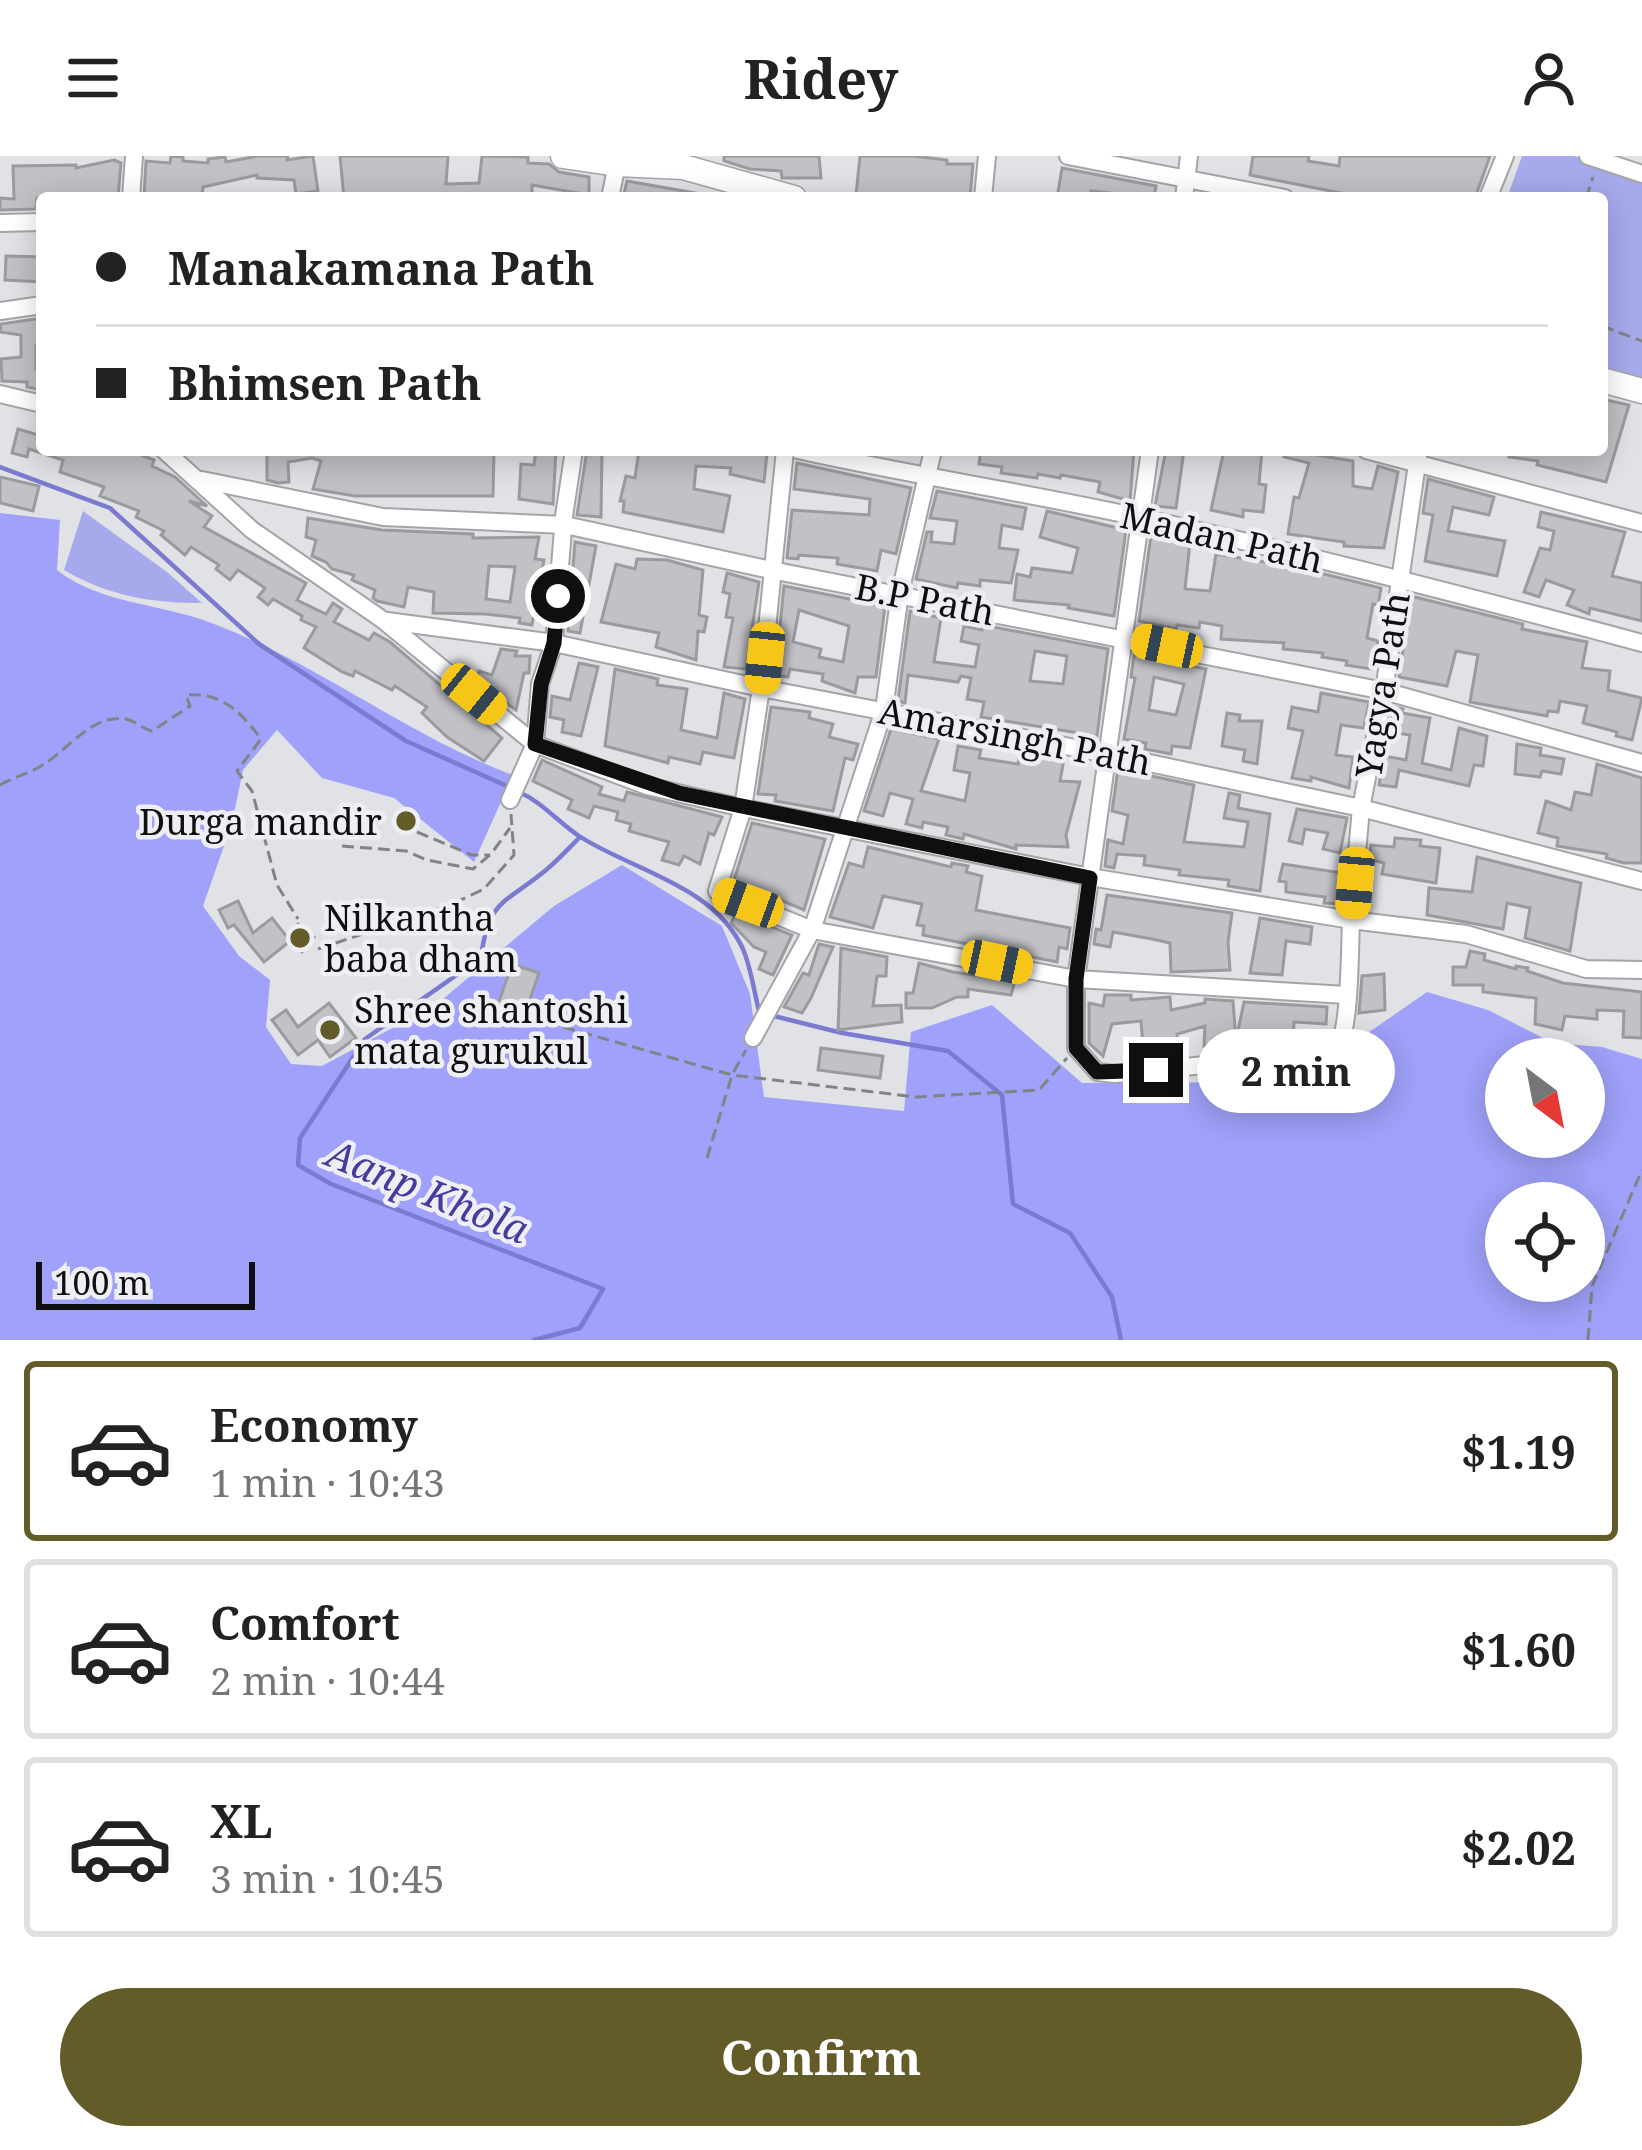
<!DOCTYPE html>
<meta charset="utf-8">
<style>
:root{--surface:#fff;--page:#f6f6f6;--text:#222;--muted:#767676;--line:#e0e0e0;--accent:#635c28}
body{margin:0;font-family:"Noto Serif",serif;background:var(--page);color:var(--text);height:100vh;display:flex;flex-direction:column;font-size:45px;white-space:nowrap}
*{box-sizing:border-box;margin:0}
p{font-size:39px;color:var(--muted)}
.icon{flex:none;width:66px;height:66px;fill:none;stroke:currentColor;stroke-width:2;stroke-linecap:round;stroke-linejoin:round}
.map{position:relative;height:1184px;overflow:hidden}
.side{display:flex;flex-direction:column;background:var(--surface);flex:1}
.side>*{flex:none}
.banner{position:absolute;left:36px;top:36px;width:1572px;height:264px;border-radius:12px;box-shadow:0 6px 30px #0003;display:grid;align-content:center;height:264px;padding:0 60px;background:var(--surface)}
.needle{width:78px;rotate:148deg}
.fabs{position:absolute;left:1485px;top:882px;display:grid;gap:24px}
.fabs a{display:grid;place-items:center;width:120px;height:120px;border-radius:50%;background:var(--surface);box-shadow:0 6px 30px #0003;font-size:60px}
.scale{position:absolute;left:36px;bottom:30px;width:219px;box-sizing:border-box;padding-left:12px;border:6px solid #0f0f10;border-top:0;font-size:33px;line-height:42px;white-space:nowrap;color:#0f0f10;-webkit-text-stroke:9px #eeeff4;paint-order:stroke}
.end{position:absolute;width:54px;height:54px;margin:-27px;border:15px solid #0f0f10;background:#fff;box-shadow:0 0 0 6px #fff}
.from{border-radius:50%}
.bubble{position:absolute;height:84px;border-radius:42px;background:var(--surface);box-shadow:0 6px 30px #0003;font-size:39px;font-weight:700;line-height:84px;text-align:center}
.car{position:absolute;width:36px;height:72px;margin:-36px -18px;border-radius:15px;box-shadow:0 0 9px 3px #0007;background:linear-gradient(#f5c518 24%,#345 0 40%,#f5c518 0 76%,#345 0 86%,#f5c518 0)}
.banner b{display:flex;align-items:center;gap:42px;height:114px;font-size:45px}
.banner b+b{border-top:3px solid var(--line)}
.banner i{width:30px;height:30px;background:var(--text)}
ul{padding:21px 0 0;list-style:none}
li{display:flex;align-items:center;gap:36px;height:180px;margin:0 24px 18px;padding:0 36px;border:6px solid var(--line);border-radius:12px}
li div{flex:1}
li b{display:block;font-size:45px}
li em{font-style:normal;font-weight:700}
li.selected{border-color:var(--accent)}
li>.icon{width:108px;height:108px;stroke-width:1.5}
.cta{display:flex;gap:24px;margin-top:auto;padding:24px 60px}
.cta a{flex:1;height:138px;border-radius:72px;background:var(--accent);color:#fff;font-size:48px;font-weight:700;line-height:138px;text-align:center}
header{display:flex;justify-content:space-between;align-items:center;height:156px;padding:0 60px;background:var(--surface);font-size:54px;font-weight:700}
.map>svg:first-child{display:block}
</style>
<header><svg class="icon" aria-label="menu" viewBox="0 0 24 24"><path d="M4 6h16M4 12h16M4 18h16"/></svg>Ridey<svg class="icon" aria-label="person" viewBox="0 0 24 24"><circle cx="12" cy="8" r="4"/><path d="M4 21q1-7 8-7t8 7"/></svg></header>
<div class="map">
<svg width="1642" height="1184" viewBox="0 0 1642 1184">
<rect width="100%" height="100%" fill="#e1e2e6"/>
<g fill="#a6aaec">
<path d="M1522,0h52l68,23v199l-40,-12v-168h-95z"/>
<path d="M83,355l84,61 35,31c-52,0 -93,-7 -138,-33z"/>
</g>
<path fill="#9fa1fa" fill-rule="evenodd" d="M0,357l60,7 -3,50c45,35 105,33 157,54 105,40 194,112 299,151l-39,87 -80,-64 -72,-20 -45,-48 -34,40 -11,53 -29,83 36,50 31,24 -4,47 25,37 31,2 115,-62 117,-98 68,-41 100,61 28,68 14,103 140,14 7,-79 81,-27 90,78 215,-1 130,-90 61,18 65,33 49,4 40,12v281h-1642zM1506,903h78v78h-78zM1506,1047h78v78h-78z"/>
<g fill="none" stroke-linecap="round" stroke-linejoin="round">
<g stroke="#797ad0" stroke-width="4.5">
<path d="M0,311l110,41 149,136 147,97 103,46"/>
<path d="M519,636c23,10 39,30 60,44 54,35 135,49 164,113 8,19 11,42 16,62"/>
<path d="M770,859l72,18 106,18 54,44 11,109 57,29 42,64 9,43"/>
<path d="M534,1184l46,-12 23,-39 -272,-105 -33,-19 2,-27 65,-99 116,-81c7,-59 24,-54 65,-88 12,-10 23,-22 34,-33"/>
</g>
</g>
<g fill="#c1c1c6" stroke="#9a9b9f" stroke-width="3" fill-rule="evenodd">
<path d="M171,0l12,1v4l25,2v-4l17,-2 1,5 32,-6h30l-1,4 26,-4 5,35 -22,3 -2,-14 -37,-2v-3l-54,12 -1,11h-58l2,-37 24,2z"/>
<path d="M340,0h108l-2,28 33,-1 3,-27 46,1v6l21,1 10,8 30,5v18l-57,-10v13h-188z"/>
<path d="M724,0h95l2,22h-39l-1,-7 -31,-2 -26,-8z"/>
<path d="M860,0h53l34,4v4h26l-3,34 -114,-3z"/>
<path d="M1253,0h56l-1,5 31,5 1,-10h150l-15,42h-109l-116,-23z"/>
<path d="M114,4l7,3 -3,34 -81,1 -1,11 -36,1v-12l14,1 -1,-33 63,-1v3z"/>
<path d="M1062,12l94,18 -2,12h-34l1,-4 -30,-3 -1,7h-33z"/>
<path d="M627,25l68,12 -1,5h-71z"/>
<path d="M6,100l36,1v25l-37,-2z"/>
<path d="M42,162v26l-6,1v24h6v21l-15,-3v-5l-25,-1 -1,-22 20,-2v-22l-21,-3 1,-8z"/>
<path d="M1602,243l27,6 -23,77 -69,-17 1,-4 -29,-4 1,-7h92z"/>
<path d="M18,273l24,7v14h86l26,10 -2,6 23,11 32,29 -18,-5 23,15 -8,11 102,56 -9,17 29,14 7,-11 9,6 -8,13 35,18 5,-7 16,9 112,96 -18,23 -37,-24 -25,-24 5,-6 -32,-21 -3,4 -37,-19 -2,5 -11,-4 -38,-24 12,-21 -15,-7 1,-4 -29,-17 -5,6 -10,-8 7,-9 -27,-18 -8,10 -14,-11 3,-4 -28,-18 -6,8 -24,-20 3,-4 -28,-14 3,-6 -39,-15 4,-9 -44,-15 3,-12 -34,-11 -2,8 -15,-4z"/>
<path d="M267,294h227l-1,46h-138l-42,-7 8,-28 -9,-3 -24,4 1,20 -11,1 -11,-3z"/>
<path d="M536,294h20l-3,54 -34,-5 2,-35 13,1z"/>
<path d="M587,294h15l-1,67 -24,-2z"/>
<path d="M639,294l128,3 -3,29 -34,-8 1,-6 -35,-2 -2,23 36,7 -7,36 -100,-20 1,-11h-4l6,-25 9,2z"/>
<path d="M981,294h153l-4,51 -32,-9 2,-10 -39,-7 -1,3 -22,-4 -1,4 -36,-5 1,-6 -23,-3z"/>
<path d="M1166,294h18l-8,58 -21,-2z"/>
<path d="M1224,294h38l-3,34 7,1 -3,27 -20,-2v7l-32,-7z"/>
<path d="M1286,294l67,11v25l19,3 6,-23 20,6 -14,76 -40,-2v-4l-56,-8 6,-37 5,1 10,-35 -25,-6z"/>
<path d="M797,307l114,25 -15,66 -15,-4 -4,21 -40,-7 1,-6 -39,-3 -1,4 -11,-1 5,-48 77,5 1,-16 -76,-10z"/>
<path d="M0,321l39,9 -6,25 -33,-8z"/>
<path d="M1428,323l66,18 -5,18 -36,-8 -5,24 57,10 -8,35 -72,-15 8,-46 -10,-2z"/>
<path d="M937,335l89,17 -4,21 -20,-4 -3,23 19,2 -7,33 -31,-3v6l-22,-3 -1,5 -41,-9 11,-47h5l-1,10 23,2 3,-23 -27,-3z"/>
<path d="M1047,355l79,19 -12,86 -46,-8 1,-3 -55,-5 3,-26 13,3 2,-9 40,5 6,-25 -38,-11z"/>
<path d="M1541,356l84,20 -13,44 30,7v38l-52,-13 -1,6 -22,-9 7,-15 -28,-10 -7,17 -15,-5 16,-44 10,2 4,-19 -16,-4z"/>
<path d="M308,362l74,12 91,4v4l66,-1 -4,22 9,1 -12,65 -13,-2 1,-5 -35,-4 -52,-1 1,-21 -26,-5 -4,20 -27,-6 -4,-3 2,-8 -23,-10 2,-5 -22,-6 -6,-7 -14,-6 4,-16 -10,-3zM489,410l26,1 -5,35 -24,-3z"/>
<path d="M1151,380l39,6 -5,47 25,2 6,-37 84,14 81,20 -3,17 -5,-1 -6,34 11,3 -3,25 -4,3 -25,-4 1,-4 -25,-4 1,-4 -40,-4 1,-6 -63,-4 1,-13 -22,-4 -1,6 -22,-3 -1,4 -37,-8z"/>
<path d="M575,386l21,4 -16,87 -12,-2z"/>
<path d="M637,403l30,1 36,10 -4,45 8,2 -3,15 -6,-1 -2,29 -40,-13 3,-14 -58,-11 15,-58 19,5z"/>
<path d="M727,417l32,9 -13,87 -22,-2 9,-49 -7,-1 4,-23 -7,-2z"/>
<path d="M784,430l101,20 -9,71h-18l-3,16 -33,-12 1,-7 -33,-5 -2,8 -13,-2zM799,454l50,16 -6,36 -24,-5 2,-8 -28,-7z"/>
<path d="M1411,440l112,28 -1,5 65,13 -5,26 28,3 -2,19 34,8 -10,42 -16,-4 1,-4 -34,-9 4,-17 -27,-5 -2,11 -10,-1 -1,5 -77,-14 8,-47 -22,-4 -9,35 -48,-9z"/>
<path d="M910,455l31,7 -7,44 41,5 4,-22 -18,-4 3,-15 18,4 1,-5 125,24 -11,87 -116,-19 3,-15 -17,-3 4,-21 -10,-2 -3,6 -50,-7 -3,28 -7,-2zM1035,495l32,5 -4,28 -33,-3z"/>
<path d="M501,493l16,2 -2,5h15l-1,17h-5l-8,37 -40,-30 3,-9 13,4z"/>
<path d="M1134,499l72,14 -16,79 -18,-2 -1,8 -26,-5 1,-6 -22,-4 11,-61 -4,-1zM1154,521l30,7 -8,31 -27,-5z"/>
<path d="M579,507l19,4 -17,69 -19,-4 2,-12 -14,-3 2,-21 18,4z"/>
<path d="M615,513l43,10 -1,6 30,4 -6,41 36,8 7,-45 21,6 -11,59 -31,-6 -3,12 -31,-7 -1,6 -63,-17z"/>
<path d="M1321,537l48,9 -5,26 -23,-3 -5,30 17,2 -4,31 -38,-11v4l-19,-3 11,-47 -15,-3 4,-21 26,5z"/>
<path d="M771,551l39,5 -1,6 24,6 -4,13 29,7 -5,16 -8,-2 -12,53 -58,-10 1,-6 -18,-1z"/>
<path d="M1394,551l9,2 -1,4 28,5 -8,45 29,7 8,-42 28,8 -4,30 -9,-1 -5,21 -70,-16 -3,17 -17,-2 5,-29 22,4 4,-25 -21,-3z"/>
<path d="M1227,557l13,2 -1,6h23l-5,43 -14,-3 2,-11 -23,-4z"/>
<path d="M891,573l48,10 -18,52 44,10 5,-28 -16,-3 4,-24 23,4 -2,8 39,6 2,-11 44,6 -4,22 20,1 -14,53 2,12 -52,-2v4l-52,-15 -1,5 -17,-4 2,-8 -25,-5 -1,6 -16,-4 7,-25 -23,-6 -7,23 -19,-5z"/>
<path d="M1517,588l24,4 -1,7 24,4 -3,15 -19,-3 -2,6 -25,-3z"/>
<path d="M542,604l60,27 -3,7 25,7 3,-9 95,25 -8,18 -5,-2 -9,31 -16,-8 -5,9 -17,-5 7,-18 -40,-11 2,-7 -15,-4 2,-8 -24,-6 -5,12 -21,-9 4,-9 -39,-19z"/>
<path d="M1597,608l45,14v85h-18l-18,-5 1,-4 -50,-8 1,-8 -20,-5 8,-32 25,9 4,-18 16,3z"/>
<path d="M1118,613l76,16 -10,57 60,5 4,-25 -24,-4 5,-25 11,2 -2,13 32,6 -10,77 -32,-5 1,-6 -50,-5 1,-5 -36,-5 1,-9 -28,-2 -3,14 -9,-2 3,-26 15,4 5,-29 -16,-4z"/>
<path d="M1297,653l50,9 -7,35 -17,-4 5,-16 -23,-4 -3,15 -13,-3z"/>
<path d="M752,667l73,16 -21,71 -70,-30z"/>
<path d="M1395,682l26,2 -1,6 20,2 -4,35 -54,-9 2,-11 -15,-4 2,-14 23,2z"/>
<path d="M868,691l83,20 1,-4 16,3 -2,6 16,4 -6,34 94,18 -3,21 -8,-2 -2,15 -134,-27 1,-9 -7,-1 5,-21 -39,-8 -10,32 -43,-11 19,-54 14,4z"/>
<path d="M1477,701l104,26 -11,68 -45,-13 5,-30 -23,-5 -4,26 -76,-14 2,-27 43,4z"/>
<path d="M1283,708l59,9 -2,31 -16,-1 1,-6 -39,-5v-10l-7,-1z"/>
<path d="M1107,739l125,18 -4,29 2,28 -59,2 -1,-29 -18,-4 -39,-7 -3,15 -16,-3 2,-15 5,1z"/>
<path d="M238,745l15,32 19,-15 15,19 11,-13 16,13 -12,15 -13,-10 -25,20 -30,-37 -6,3 -9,-18z"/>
<path d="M736,757l56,22 -19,40 -14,-6 7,-17 -12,-5 -23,-24z"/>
<path d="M1260,762l52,9 -2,17 -24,-3 -4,34 -32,-2z"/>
<path d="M819,788l14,3 -22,51 -9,15 -18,-6 19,-34 6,2z"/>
<path d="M841,792l46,9 -1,19h-9l-4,30 28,-1 1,17 -64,8z"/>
<path d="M1470,795l15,3 -1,6 32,9v-3l12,2 -1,3 36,12 79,9v46l-19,-1 1,-26 -27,-1v9l-32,-3 -3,14 -27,-6 1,-26 -53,-6v-7h-30v-18h13z"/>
<path d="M919,807l34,9 62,9 -4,14 -43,-6v8h-11l-25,11h-26v-15h7z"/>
<path d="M512,808l27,9 -17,49 -27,-9z"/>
<path d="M1384,818l1,36 -26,3 3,-37z"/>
<path d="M1105,839h26v5l39,-3 1,13 34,-7v-4l28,2 3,39 8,-38 83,5 -1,17 -32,-2 -1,21 -56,6v-7l-33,4 1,-20 -28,8 1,14 -19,1 1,8 -16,1 -3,-37 -29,3 -9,32 -14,-13v-40l14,3z"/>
<path d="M329,847l27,35 -26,19 -12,-17 -20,15 -26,-35 14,-10 12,17z"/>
<path d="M821,892l62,8 -3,22 -62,-8z"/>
</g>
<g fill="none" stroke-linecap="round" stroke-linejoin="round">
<defs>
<g id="street">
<path d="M1068,0l217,42"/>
<path d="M1588,0l54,18"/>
<path d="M131,42l3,-42"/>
<path d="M610,42l7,-34"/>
<path d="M983,42l4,-42"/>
<path d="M1184,42l5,-42"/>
<path d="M1488,42l17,-42"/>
<path d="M0,67l42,-1"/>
<path d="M0,155l42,-6"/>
<path d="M0,238l42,10"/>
<path d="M164,294l88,80 131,90 152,124 112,42 96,22 347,69 261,43 10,-112 23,-117 35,-241"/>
<path d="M785,294l-24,238 -18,120 -26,83 95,39 264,49v69l21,24 18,2 209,-21c4,-2 14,-7 16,-12 10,-17 10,-97 11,-121l115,14 120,35 56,1"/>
<path d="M798,294c116,26 233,43 349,69 166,37 331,80 495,124"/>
<path d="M1150,294l-74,529 271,16"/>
<path d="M1366,294l276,73"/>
<path d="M202,324l181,37 182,8 206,45 613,121 258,72"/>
<path d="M387,465l167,22 207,45 346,66 254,54 281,73"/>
<path d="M510,644l25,-56 5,-60 14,-41 10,-127 10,-66"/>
<path d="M753,882l59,-108 72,-220 16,-117 33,-143"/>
</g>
<g id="secondary">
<path d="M563,0l54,8 66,3 111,31"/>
<path d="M1602,224l40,11"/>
</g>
</defs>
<use href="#street" stroke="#a4a5a9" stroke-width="20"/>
<use href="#secondary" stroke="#a4a5a9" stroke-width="27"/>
<g stroke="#828386" stroke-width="3" stroke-dasharray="12 6" stroke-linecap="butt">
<path d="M1586,42l7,-21"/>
<path d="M1602,170l40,15"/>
<path d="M0,629c14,-8 31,-12 44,-21 26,-16 48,-50 82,-45 10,2 16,10 26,12l38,-25 -4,-11c36,-3 55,17 75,44l-24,32 15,20 25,94 21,34"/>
<path d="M417,676l55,23h18"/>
<path d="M342,690l64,5 21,9 46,9 18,-15 19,-26"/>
<path d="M318,793l134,-45 32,-15 30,-34 -3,-41"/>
<path d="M563,871l169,48 184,22 123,-7 28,-32"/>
<path d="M707,1002l25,-83 14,-25"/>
<path d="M1588,1184l4,-54 50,-116"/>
</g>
<use href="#street" stroke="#fff" stroke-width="16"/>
<use href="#secondary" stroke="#fff" stroke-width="24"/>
</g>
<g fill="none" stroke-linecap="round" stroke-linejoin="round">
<path stroke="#0f0f10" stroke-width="15" d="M558,440l-4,47 -13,41 -6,60 144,49 411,85 -14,101v69l21,24 59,-2"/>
</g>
<g fill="#635c28" stroke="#eeeff4" stroke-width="4.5">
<circle cx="406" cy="665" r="12"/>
<circle cx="300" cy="782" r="12"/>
<circle cx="330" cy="874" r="12"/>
</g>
<g text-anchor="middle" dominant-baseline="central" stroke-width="9" stroke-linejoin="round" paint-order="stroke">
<g font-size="36" fill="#0f0f10" stroke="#eeeff4">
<text transform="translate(1222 381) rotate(13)">Madan Path</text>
<text transform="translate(925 443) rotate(11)">B.P Path</text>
<text transform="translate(1382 529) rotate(-81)">Yagya Path</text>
<text transform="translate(1015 580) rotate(11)">Amarsingh Path</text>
</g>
<g font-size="36" fill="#0f0f10" stroke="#eeeff4" text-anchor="start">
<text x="382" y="665" text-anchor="end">Durga mandir</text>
<text x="324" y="761">Nilkantha<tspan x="324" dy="41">baba dham</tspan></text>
<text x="354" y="853">Shree shantoshi<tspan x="354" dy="41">mata gurukul</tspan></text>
</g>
<g font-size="39" font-style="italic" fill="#453ba0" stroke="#eeeff4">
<text transform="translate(428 1034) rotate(22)">Aanp Khola</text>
</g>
</g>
</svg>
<div class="fabs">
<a><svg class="needle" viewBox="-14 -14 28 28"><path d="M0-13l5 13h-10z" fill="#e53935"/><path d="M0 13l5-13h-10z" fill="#767676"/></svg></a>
<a><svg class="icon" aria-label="locate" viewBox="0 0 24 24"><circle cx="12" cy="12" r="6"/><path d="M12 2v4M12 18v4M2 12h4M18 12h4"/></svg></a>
</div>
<div class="scale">100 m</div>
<i class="end from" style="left:558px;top:440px"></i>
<i class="end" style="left:1156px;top:914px"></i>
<div class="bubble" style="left:1197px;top:873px;width:198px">2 min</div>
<i class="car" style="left:1167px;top:490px;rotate:282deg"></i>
<i class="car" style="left:765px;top:502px;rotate:186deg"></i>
<i class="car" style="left:474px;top:538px;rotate:129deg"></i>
<i class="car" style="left:1355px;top:727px;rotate:185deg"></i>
<i class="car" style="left:748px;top:747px;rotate:290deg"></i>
<i class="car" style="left:997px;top:806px;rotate:102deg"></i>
<div class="banner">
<b><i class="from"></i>Manakamana Path</b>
<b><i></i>Bhimsen Path</b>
</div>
</div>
<section class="side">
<ul>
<li class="selected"><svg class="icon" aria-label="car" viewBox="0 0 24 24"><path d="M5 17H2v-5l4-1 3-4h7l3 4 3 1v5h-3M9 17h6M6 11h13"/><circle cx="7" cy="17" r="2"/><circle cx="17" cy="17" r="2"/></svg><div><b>Economy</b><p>1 min · 10:43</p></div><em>$1.19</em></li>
<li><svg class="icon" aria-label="car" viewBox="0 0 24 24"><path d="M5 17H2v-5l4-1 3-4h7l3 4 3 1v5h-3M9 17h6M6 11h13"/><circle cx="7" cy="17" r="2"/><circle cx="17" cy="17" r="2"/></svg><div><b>Comfort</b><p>2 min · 10:44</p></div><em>$1.60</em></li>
<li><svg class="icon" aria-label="car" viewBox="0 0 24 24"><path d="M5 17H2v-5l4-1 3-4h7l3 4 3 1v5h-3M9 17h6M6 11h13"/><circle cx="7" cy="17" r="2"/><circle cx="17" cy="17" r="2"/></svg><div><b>XL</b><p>3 min · 10:45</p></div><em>$2.02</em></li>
</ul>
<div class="cta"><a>Confirm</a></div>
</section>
